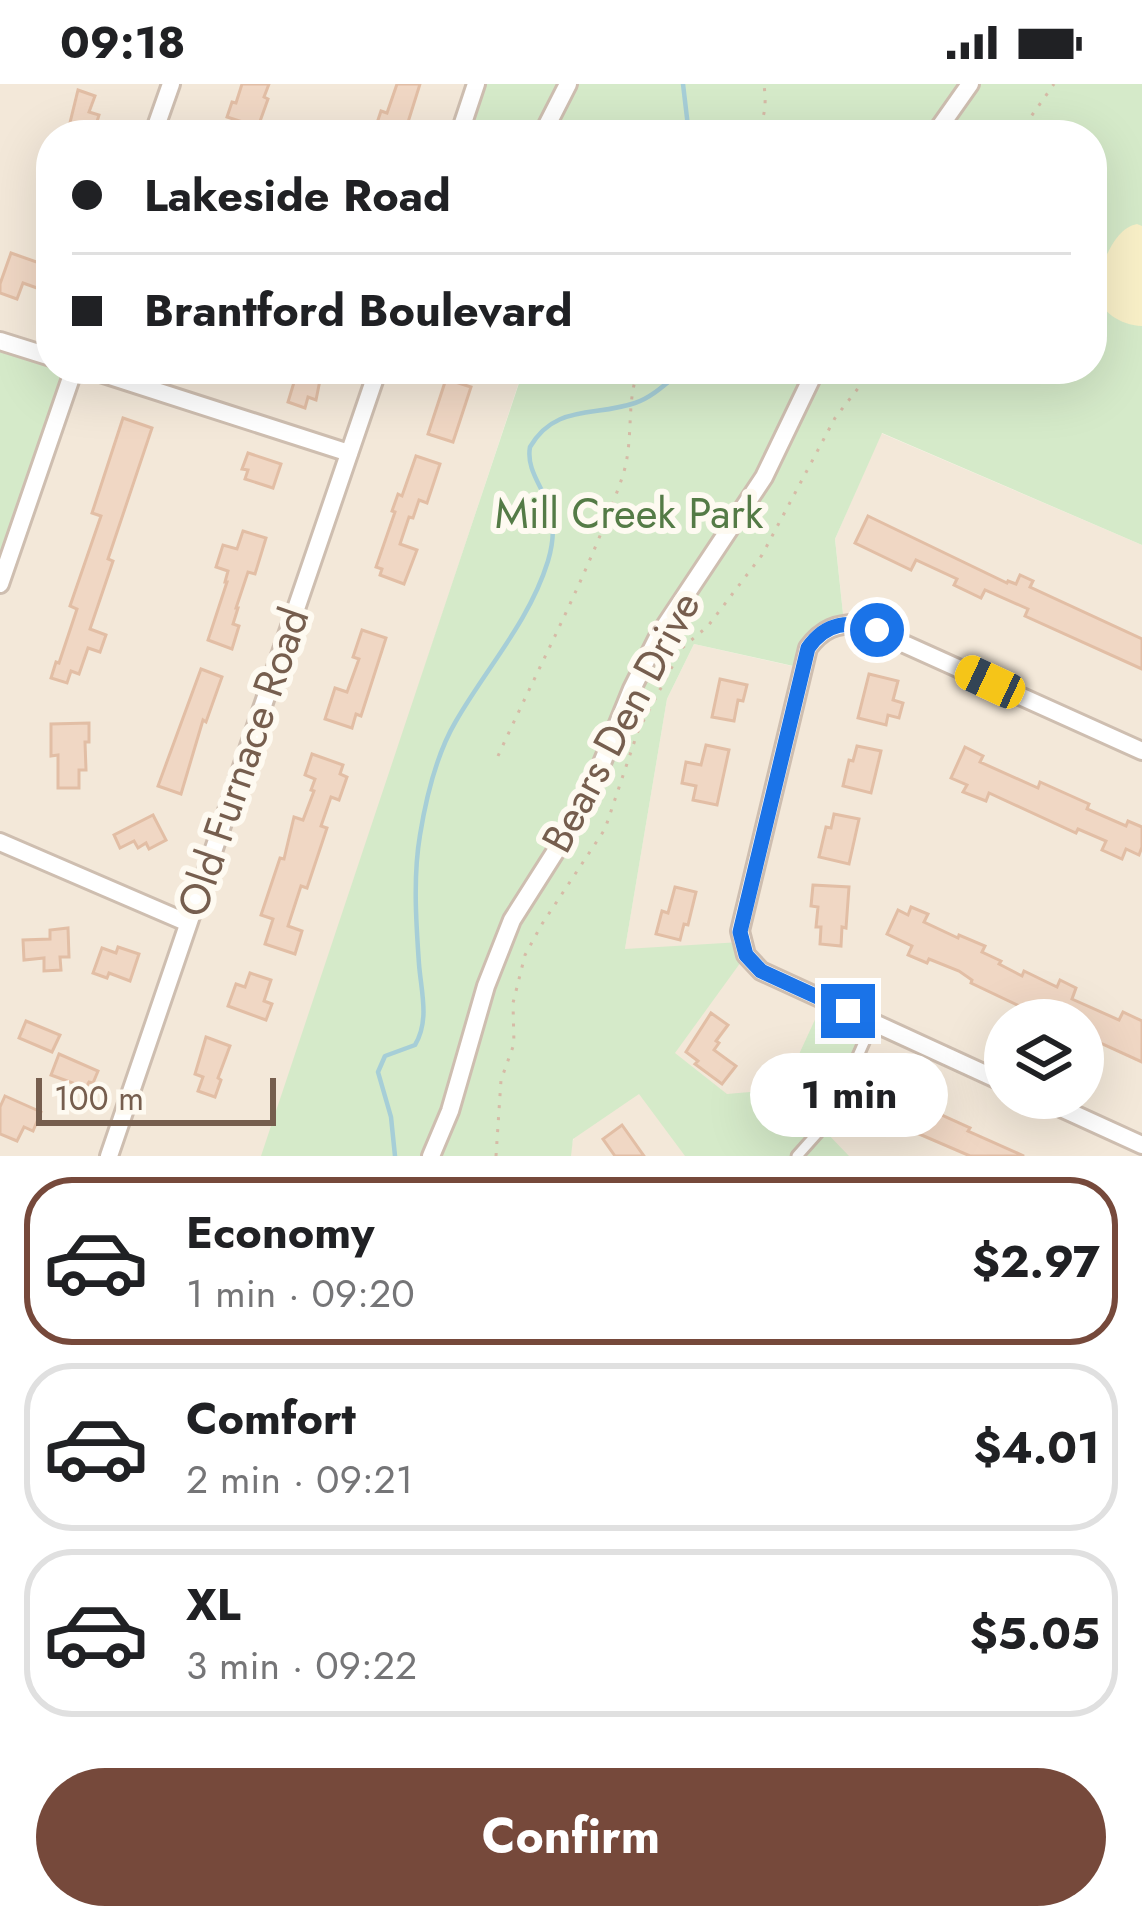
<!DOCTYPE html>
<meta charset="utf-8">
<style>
:root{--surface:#fff;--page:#f6f6f6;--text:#202124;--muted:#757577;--line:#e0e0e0;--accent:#76493b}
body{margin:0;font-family:Jost,sans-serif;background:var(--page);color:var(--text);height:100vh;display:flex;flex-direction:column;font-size:45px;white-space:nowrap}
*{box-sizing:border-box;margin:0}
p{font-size:39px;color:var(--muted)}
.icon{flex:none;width:66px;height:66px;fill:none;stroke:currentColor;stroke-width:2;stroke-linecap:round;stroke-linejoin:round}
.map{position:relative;height:1072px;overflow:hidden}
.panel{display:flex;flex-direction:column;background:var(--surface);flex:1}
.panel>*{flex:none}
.top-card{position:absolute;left:36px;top:36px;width:1071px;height:264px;border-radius:48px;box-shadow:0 12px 48px #0002;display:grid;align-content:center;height:264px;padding:0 36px;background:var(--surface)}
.tools{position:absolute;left:984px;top:915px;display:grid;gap:24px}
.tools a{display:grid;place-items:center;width:120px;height:120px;border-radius:50%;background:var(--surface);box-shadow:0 12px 48px #0002;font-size:60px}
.scale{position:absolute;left:36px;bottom:30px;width:240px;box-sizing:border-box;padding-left:12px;border:6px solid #765e4e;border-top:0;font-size:33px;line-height:42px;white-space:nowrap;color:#765e4e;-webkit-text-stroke:9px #fefaf1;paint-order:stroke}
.end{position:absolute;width:54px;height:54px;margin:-27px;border:15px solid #1a73e8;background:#fff;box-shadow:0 0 0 6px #fff}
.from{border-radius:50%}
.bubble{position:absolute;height:84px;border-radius:42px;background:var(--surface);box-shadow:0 12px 48px #0002;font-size:39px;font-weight:700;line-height:84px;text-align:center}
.car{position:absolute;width:36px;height:72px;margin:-36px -18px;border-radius:15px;box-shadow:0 0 9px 3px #0007;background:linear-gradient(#f5c518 24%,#345 0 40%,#f5c518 0 76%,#345 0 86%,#f5c518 0)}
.top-card b{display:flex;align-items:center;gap:42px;height:114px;font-size:45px}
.top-card b+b{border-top:3px solid var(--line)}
.top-card i{width:30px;height:30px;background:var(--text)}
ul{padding:21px 0 0;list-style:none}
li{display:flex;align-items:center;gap:36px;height:168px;margin:0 24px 18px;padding:0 12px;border:6px solid var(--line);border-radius:48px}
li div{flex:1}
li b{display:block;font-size:45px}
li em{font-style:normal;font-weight:700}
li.current{border-color:var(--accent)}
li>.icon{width:108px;height:108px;stroke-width:1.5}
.button{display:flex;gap:24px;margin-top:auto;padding:24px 36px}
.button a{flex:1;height:138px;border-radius:72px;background:var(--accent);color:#fff;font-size:48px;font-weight:700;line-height:138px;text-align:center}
.status{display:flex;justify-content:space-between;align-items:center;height:84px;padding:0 60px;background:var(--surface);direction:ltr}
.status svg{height:33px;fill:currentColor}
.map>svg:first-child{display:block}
</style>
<div class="status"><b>09:18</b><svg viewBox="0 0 49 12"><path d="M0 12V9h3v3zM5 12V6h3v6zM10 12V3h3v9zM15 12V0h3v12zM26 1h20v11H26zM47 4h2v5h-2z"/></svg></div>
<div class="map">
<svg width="1142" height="1072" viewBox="0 0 1142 1072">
<rect width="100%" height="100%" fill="#fcf6eb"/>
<g fill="#f3e8d9" fill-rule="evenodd">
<path d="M0,0h476l-17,51h-408v234h427l41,13 -256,774h-263z"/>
<path d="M881,349l261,112v611h-571l-1,-5 50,-173 47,-279 27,-55 107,24 7,-20 36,-25 -9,-84zM1005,936h78v78h-78z"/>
</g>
<g fill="#d5eac9">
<path d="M476,0h666v461l-260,-112 -47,106 9,84 -11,3 -31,42 -108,-24 -27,55 -42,250 116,-7 5,13 -71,98 52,41 56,-5 41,-89 49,22 -50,107 26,27h-164l-46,-62 -66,45 -2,17h-310l258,-773 -41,-14h614v-234h-633z"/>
<path d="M0,257l51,16v12h23l-74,215z"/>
</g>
<path fill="#f9f0c8" d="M1137,140l5,2v100c-23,-1 -39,-14 -50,-34 10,-22 19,-63 45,-68z"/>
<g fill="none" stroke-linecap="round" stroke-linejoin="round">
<g stroke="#a6ced7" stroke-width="4.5">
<path d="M683,0l6,51"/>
<path d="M395,1072l-4,-39 -13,-45 7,-16 30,-11c15,-25 6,-54 4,-81 -3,-42 -6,-88 1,-129 6,-37 17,-82 36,-114 31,-54 73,-99 92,-160 5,-17 7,-37 1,-54 -7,-21 -23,-38 -19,-60 25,-43 64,-30 105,-44 18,-6 34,-22 49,-34"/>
</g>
</g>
<g fill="#f0d7c4" stroke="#e2bea5" stroke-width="3">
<path d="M242,0h27l-5,13 4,2 -10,28 -31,-10 5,-15 4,1z"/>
<path d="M397,0h23l-16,51h-31l8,-24 6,2z"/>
<path d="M78,6l17,6 -6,16 10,3 -6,20h-26z"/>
<path d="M11,169l40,14v26l-28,-10 -6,16 -17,-6v-9z"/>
<path d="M298,285l23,6 -5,25 -8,-3 -3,11 -17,-6z"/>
<path d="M446,295l25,8 -18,55 -25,-8z"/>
<path d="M123,334l29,10 -44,131 5,2 -23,68 16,6 -6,17 -12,-4 -9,26 -8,-3 -4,12 -16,-5 5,-16 3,1 18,-54 -7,-3 31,-90 -9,-3z"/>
<path d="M248,369l33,11 -8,24 -28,-9 3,-9 -6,-1z"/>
<path d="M416,372l24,8 -13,39 -8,-3 -6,18 -4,-1 -9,27 17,6 -13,34 -24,-9 2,-6 -6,-2 19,-55 -3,-1 6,-17 4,2z"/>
<path d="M868,432l139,67 1,-2 8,3 4,-9 13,6 -3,6 112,52v30l-117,-53 3,-7 -43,-19 -4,8 -27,-13 3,-6 -41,-19 -5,10 -56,-27z"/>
<path d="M243,447l23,7 -11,36 -7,-2 -12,36h2l-5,16 6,2 -7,23 -24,-9 19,-58h-2l3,-11 -12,-4 7,-22 14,4z"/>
<path d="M362,546l24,8 -25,78 -5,-2 -4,14 -27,-9 10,-31 12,4 12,-33 -6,-2z"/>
<path d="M201,585l21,8 -16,45 -3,-2 -22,74 -23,-8z"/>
<path d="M869,590l29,7 -5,19 10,3 -4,15 -11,-3 -2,10 -28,-7z"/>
<path d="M720,595l27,6 -4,16 -5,-1 -4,21 -22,-4z"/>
<path d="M89,639v19h-4l1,28h-7v18h-21v-33l-7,1v-32z"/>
<path d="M706,661l23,5 -12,55 -24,-5 3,-14 -14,-3 4,-21 15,3z"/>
<path d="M857,662l24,5 -10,42 -28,-7 6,-26 4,1z"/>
<path d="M965,663l18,9 -3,6 58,26 2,-6 49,22 -2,5 39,17 2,-5 14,6v20l-3,8 -13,-6 -4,10 -20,-9 4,-9 -28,-12 -2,4 -87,-40 -3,8 -23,-9 4,-7 -16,-7z"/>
<path d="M312,670l31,11 -3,9 7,3 -8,23 -8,-3 -10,29 6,2 -20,60 -6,-2 -13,40 14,5 -7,23 -30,-10 8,-25 -12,-4 19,-57 4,1 10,-42 9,3 11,-29 -3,-1 4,-11 -10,-4z"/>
<path d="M834,730l25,5 -10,45 -30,-7 7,-30 5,1z"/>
<path d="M153,731l13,25 -17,9 -3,-6 -8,5 -4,-7 -14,7 -6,-13z"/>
<path d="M813,801l36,2 -3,41 -4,-1 -1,19 -21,-2 1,-17h-5l2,-20 -7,-1z"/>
<path d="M675,803l21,5 -8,33 -4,-1 -4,16 -24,-6 6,-23 6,2z"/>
<path d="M911,823l17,7 -4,8 34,16 1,-3 26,11 -3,6 19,9 -2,3 23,12 2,-5 33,16 3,-7 16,8 -4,11 47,21 4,-8 19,9v41l-59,-27v-15h-9l-39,-18 -5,9 -59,-28 1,-3 -13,-9 -30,-12 -2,4 -19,-8 4,-9 -25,-12 11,-24 10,5z"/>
<path d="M68,844l1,29h-9l1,13 -17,1v-13l-20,2 -1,-20 27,-1v-9z"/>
<path d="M118,863l21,7 -9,27 -21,-8 -2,5 -14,-5 9,-25 14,5z"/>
<path d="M250,889l21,7 -7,21 8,3 -6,16 -38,-14 8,-22 9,3z"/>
<path d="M711,929l17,12 -12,16 3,2 -5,7 22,16 -14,18 -27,-20 3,-3 -12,-9z"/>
<path d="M26,937l34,14 -8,17 -33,-14z"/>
<path d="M206,953l24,9 -12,32 3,2 -6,17 -17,-6 5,-14 -8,-3z"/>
<path d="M59,970l39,17 -5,12 -4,-1 -3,6 -35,-13z"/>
<path d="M863,1005l23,10 2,-3 12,5 2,-4 68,31 -2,3 56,25h-54l-74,-32 -5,11 -22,-10 4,-11 -18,-8z"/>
<path d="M5,1012l36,16 -8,19 -9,-4 -7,14 -17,-7v-27z"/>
<path d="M622,1041l22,31h-29l-12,-17z"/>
</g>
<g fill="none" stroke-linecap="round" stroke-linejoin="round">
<defs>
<path id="lane" d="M797,1072l33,-37 43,-97"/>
<g id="street">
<path d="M153,51l18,-51"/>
<path d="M459,51l17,-51"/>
<path d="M542,51l26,-51"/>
<path d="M934,51l36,-51"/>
<path d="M0,257l51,16"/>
<path d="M88,285l261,84"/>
<path d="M0,500l74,-215"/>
<path d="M0,758l188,81"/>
<path d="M1005,999l-244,-112 -15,-16 -6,-24 68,-283c14,-19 29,-25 52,-24l282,127"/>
<path d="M1039,1014l103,47"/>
<path d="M109,1072l269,-787"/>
<path d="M431,1072l19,-45 36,-125 26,-66 73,-115 47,-116 27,-54 105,-158 52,-108"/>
</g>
</defs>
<use href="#lane" stroke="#cebeb0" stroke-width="15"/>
<use href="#street" stroke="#cebeb0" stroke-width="22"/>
<g stroke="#d6baa6" stroke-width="3" stroke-dasharray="3 9" stroke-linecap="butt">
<path d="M658,44l8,7"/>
<path d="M751,51c16,-14 15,-31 13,-51"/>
<path d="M1018,51l36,-51"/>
<path d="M498,672c42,-92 91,-183 124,-278 13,-38 3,-76 17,-109"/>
<path d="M496,1072l5,-76 13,-36 -1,-41 12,-48 17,-31 63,-95 33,-98 44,-83 26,-22 54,-71 73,-137 38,-49"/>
</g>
<use href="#lane" stroke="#fff" stroke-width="9"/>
<use href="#street" stroke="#fff" stroke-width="16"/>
</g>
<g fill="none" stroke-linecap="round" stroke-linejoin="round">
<path stroke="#1a73e8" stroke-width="15" d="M848,927l-87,-40 -15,-16 -6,-23 68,-284c18,-26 41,-28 69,-18"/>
</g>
<g text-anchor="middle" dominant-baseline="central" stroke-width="12" stroke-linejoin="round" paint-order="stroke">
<g font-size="42" fill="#547b46" stroke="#fefaf1">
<text x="629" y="429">Mill Creek Park</text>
</g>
<g font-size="42" fill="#765e4e" stroke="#fefaf1">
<text transform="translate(621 638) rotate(-62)">Bears Den Drive</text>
<text transform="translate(243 678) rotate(-71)">Old Furnace Road</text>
</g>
</g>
</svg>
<div class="tools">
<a><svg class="icon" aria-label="layers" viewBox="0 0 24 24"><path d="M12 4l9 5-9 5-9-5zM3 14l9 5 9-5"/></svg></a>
</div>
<div class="scale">100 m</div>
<i class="end from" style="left:877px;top:546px"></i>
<i class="end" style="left:848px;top:927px"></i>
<div class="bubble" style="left:750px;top:969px;width:198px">1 min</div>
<i class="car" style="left:990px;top:598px;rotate:295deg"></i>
<div class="top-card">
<b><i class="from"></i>Lakeside Road</b>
<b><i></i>Brantford Boulevard</b>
</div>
</div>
<section class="panel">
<ul>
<li class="current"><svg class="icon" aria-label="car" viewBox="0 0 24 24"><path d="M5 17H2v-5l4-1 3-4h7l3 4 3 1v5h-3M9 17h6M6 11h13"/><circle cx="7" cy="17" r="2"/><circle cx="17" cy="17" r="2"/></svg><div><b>Economy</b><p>1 min · 09:20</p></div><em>$2.97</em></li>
<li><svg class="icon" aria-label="car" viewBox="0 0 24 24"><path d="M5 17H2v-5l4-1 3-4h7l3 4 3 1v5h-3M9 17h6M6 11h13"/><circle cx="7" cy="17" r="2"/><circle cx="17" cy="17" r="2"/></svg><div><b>Comfort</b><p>2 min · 09:21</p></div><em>$4.01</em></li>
<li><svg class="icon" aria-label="car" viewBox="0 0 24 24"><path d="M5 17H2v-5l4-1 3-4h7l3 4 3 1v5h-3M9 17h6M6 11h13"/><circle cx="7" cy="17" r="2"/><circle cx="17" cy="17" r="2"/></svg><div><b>XL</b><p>3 min · 09:22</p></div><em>$5.05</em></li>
</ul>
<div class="button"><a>Confirm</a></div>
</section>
